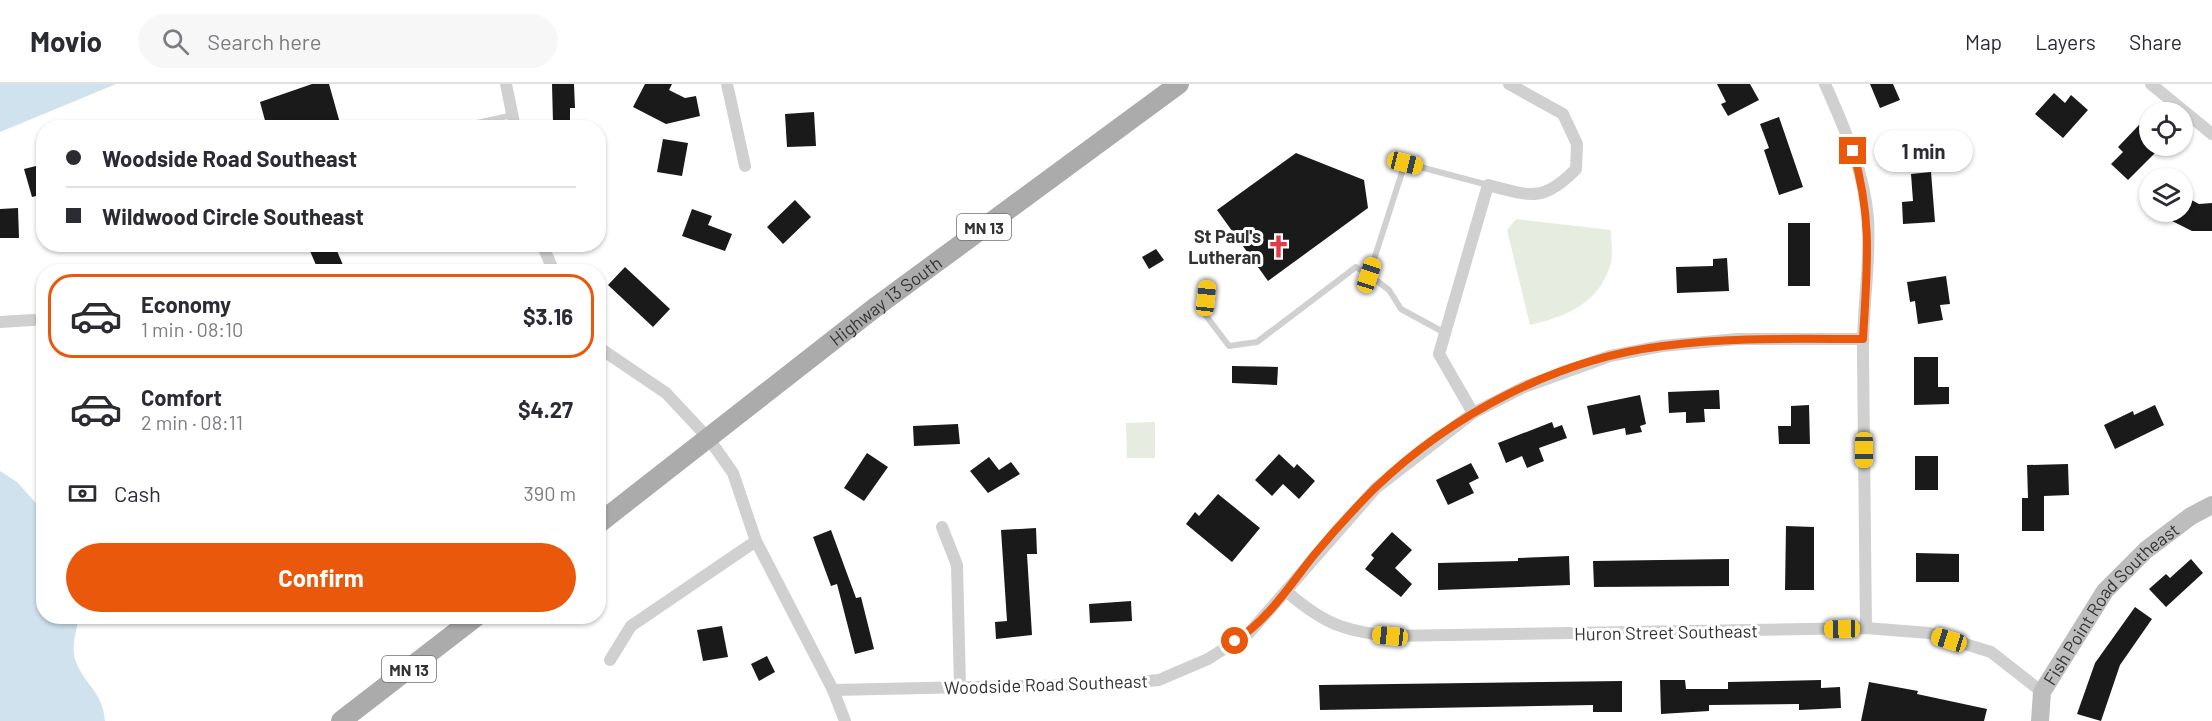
<!DOCTYPE html>
<meta charset="utf-8">
<style>
:root{--surface:#fff;--page:#f7f7f7;--text:#2b2b33;--muted:#7c7c81;--line:#e1e1e2;--accent:#ea580c}
body{margin:0;font-family:Barlow,sans-serif;background:var(--page);color:var(--text);height:100vh;display:flex;flex-direction:column;font-size:22px;white-space:nowrap}
*{box-sizing:border-box;margin:0}
p{font-size:20px;color:var(--muted)}
.icon{flex:none;width:33px;height:33px;fill:none;stroke:currentColor;stroke-width:2;stroke-linecap:round;stroke-linejoin:round}
.map{position:relative;flex:1;overflow:hidden}
.drawer{position:absolute;left:36px;top:180px;width:570px;height:360px;display:flex;flex-direction:column;background:var(--surface);border-radius:24px;box-shadow:0 2px 4px #0004}
.drawer>*{flex:none}
.hud{position:absolute;left:36px;top:36px;width:570px;height:132px;border-radius:24px;box-shadow:0 2px 4px #0004;display:grid;align-content:center;height:132px;padding:0 30px;background:var(--surface)}
.buttons{position:absolute;left:2139px;top:18px;display:grid;gap:12px}
.buttons a{display:grid;place-items:center;width:54px;height:54px;border-radius:50%;background:var(--surface);box-shadow:0 2px 4px #0004;font-size:30px}
.end{position:absolute;width:27px;height:27px;margin:-14px;border:8px solid #ea580c;background:#fff;box-shadow:0 0 0 3px #fff}
.from{border-radius:50%}
.bubble{position:absolute;height:42px;border-radius:21px;background:var(--surface);box-shadow:0 2px 4px #0004;font-size:20px;font-weight:700;line-height:42px;text-align:center}
.car{position:absolute;width:18px;height:36px;margin:-18px -9px;border-radius:8px;box-shadow:0 0 4px 2px #0007;background:linear-gradient(#f5c518 24%,#345 0 40%,#f5c518 0 76%,#345 0 86%,#f5c518 0)}
.hud b{display:flex;align-items:center;gap:21px;height:57px;font-size:22px}
.hud b+b{border-top:2px solid var(--line)}
.hud i{width:15px;height:15px;background:var(--text)}
ul{padding:10px 0 0;list-style:none}
li{display:flex;align-items:center;gap:18px;height:84px;margin:0 12px 9px;padding:0 18px;border:3px solid transparent;border-radius:24px}
li div{flex:1}
li b{display:block;font-size:22px}
li em{font-style:normal;font-weight:700}
li.on{border-color:var(--accent)}
li>.icon{width:54px;height:54px;stroke-width:1.5}
.pay{display:flex;align-items:center;gap:15px;height:66px;padding:0 30px;font-size:22px}
.pay p{margin-inline-start:auto}
.primary-button{display:flex;gap:12px;margin-top:auto;padding:12px 30px}
.primary-button a{flex:1;height:69px;border-radius:36px;background:var(--accent);color:#fff;font-size:24px;font-weight:700;line-height:69px;text-align:center}
header{display:flex;align-items:center;gap:36px;box-sizing:border-box;height:84px;padding:0 30px;background:var(--surface);border-bottom:2px solid var(--line)}
header strong{font-size:28px}
nav{display:flex;gap:33px;margin-inline-start:auto;font-size:21px}
.search{width:420px;height:54px;background:var(--page);display:flex;align-items:center;gap:15px;box-sizing:border-box;padding:0 21px;border-radius:33px;color:var(--muted);font-size:22px}
.map>svg:first-child{display:block}
</style>
<header>
<strong>Movio</strong>
<div class="search"><svg class="icon" aria-label="search" viewBox="0 0 24 24"><circle cx="10" cy="10" r="6"/><path d="M15 15l6 6"/></svg>Search here</div>
<nav><a>Map</a><a>Layers</a><a>Share</a></nav>
</header>
<div class="map">
<svg width="2212" height="637" viewBox="0 0 2212 637">
<rect width="100%" height="100%" fill="#fff"/>
<g fill="#e6ecdf">
<path d="M1516,135l95,11c0,10 2,24 0,33 -12,41 -44,53 -81,62l-23,-95z"/>
<path d="M1155,338v36h-28l-1,-35z"/>
</g>
<g fill="#cfe2ee">
<path d="M0,0h116l-116,48z"/>
<path d="M0,387l17,11 26,29 1,105 35,1c-2,11 -8,30 -4,42 8,25 28,32 30,62h-105z"/>
</g>
<g fill="#1a1a1a">
<path d="M312,0h17l11,39 -17,5h-56l-7,-26z"/>
<path d="M552,0h22l1,24h-5v15h-17z"/>
<path d="M645,0h27l-3,6 16,8 11,-2 4,20 -34,8 -33,-17z"/>
<path d="M1717,0h33l9,16 -31,16 -7,-12 5,-2z"/>
<path d="M1870,0h23l7,16 -20,8z"/>
<path d="M2054,9l11,10 6,-8 17,15 -25,28 -28,-24z"/>
<path d="M814,28l2,34 -29,1 -2,-33z"/>
<path d="M1779,33l24,70 -24,8 -15,-45 5,-2 -9,-24z"/>
<path d="M2139,41l11,10v11h12l-34,34 -17,-16 12,-12 -5,-5z"/>
<path d="M663,55l25,4 -6,33 -25,-4z"/>
<path d="M1296,69l68,27 4,28 -100,73 -51,-71z"/>
<path d="M44,80v30l-12,3 -8,-28z"/>
<path d="M1931,88l4,50 -32,2 -1,-22 11,-1 -2,-27z"/>
<path d="M2182,111l17,9 13,-1v28h-20l-38,-19h28z"/>
<path d="M795,116l16,17 -28,27 -16,-17z"/>
<path d="M18,124l1,30h-19v-29z"/>
<path d="M692,125l20,7 -4,9 24,9 -7,17 -43,-15z"/>
<rect x="1788" y="139" width="22" height="63"/>
<path d="M307,160h27l12,28h-27z"/>
<path d="M1156,165l8,11 -15,9 -7,-12z"/>
<path d="M1727,174l2,33 -52,2 -1,-26 37,-1v-7z"/>
<path d="M625,183l45,42 -17,18 -45,-42z"/>
<path d="M1946,192l4,28 -10,1 3,15 -25,4 -3,-23 -5,1 -3,-20z"/>
<path d="M1914,273h24v30h11v17l-35,1z"/>
<path d="M1232,282l46,1 -1,18 -45,-2z"/>
<path d="M1719,306l1,19h-16l1,13 -19,1v-11l-17,1 -1,-21z"/>
<path d="M1640,311l6,29 -6,2 2,6 -16,3 -1,-7 -32,7 -6,-29z"/>
<path d="M1809,321l1,39h-31l-1,-18h13v-20z"/>
<path d="M2155,321l9,20 -49,24 -11,-24 29,-14 1,4z"/>
<path d="M1552,338l2,6 8,-3 5,13 -28,10 5,13 -17,7 -5,-12 -16,7 -8,-20z"/>
<path d="M958,340l2,20 -46,2 -1,-20z"/>
<path d="M867,369l21,14 -24,34 -20,-13z"/>
<path d="M1279,370l15,14 3,-4 18,17 -16,18 -16,-15 -11,12 -17,-16z"/>
<rect x="1915" y="372" width="23" height="34"/>
<path d="M989,373l10,13 12,-8 9,12 -32,19 -18,-22z"/>
<path d="M1471,379l8,15 -10,5 5,10 -26,12 -12,-25z"/>
<path d="M2068,380l1,31 -25,1v35h-22v-33h6l-1,-33z"/>
<path d="M1218,410l42,34 -28,34 -46,-38 9,-12 4,4z"/>
<path d="M1786,442l28,1v63h-29z"/>
<path d="M1036,444l1,26h-10l5,81 -36,4 -1,-17 12,-1 -6,-91z"/>
<path d="M831,446l25,68 5,-1 13,52 -19,5 -18,-70 -6,2 -18,-49z"/>
<path d="M1392,448l20,18 -17,18 17,16 -11,13 -36,-28 9,-11 -3,-3z"/>
<path d="M1916,469l43,1v28h-43z"/>
<path d="M1569,472l1,29 -132,5v-27l80,-2v-3z"/>
<path d="M1729,475v27l-135,1 -1,-26z"/>
<path d="M2191,475l12,14 -37,34 -17,-18 17,-15 4,4z"/>
<path d="M1131,517l1,20 -42,2 -1,-19z"/>
<path d="M2135,523l17,12 -32,46 -19,56 -24,-7 18,-51z"/>
<path d="M722,542l6,31 -25,4 -6,-31z"/>
<path d="M767,572l8,16 -16,9 -8,-17z"/>
<path d="M1660,596h25l1,9h42v-7l93,-2v8l19,-1 1,21 -42,2v-6l-90,1v6l-48,3z"/>
<path d="M1622,597v31h-29v-7l-273,5 -1,-25z"/>
<path d="M1869,598l49,9 -1,3 70,15 -3,12h-123z"/>
</g>
<g fill="none" stroke-linecap="round" stroke-linejoin="round">
<g stroke="#d0d0d0" stroke-width="6">
<path d="M455,44l57,-13"/>
<path d="M1207,199l-3,30 25,33 28,-4 99,-75 13,8"/>
<path d="M1445,249l-44,-24 -12,-19 -20,-15 36,-112 83,22"/>
</g>
<g stroke="#d0d0d0" stroke-width="12">
<path d="M506,0l9,44"/>
<path d="M727,0l18,82"/>
<path d="M1825,0c19,43 39,87 43,134 3,45 -6,91 -5,137 1,91 2,182 3,273"/>
<path d="M2151,0l61,50"/>
<path d="M542,160l12,28"/>
<path d="M0,238l33,-2"/>
<path d="M598,263l68,46 43,46 24,34 23,68 77,149 12,31"/>
<path d="M1473,329l-34,-59 49,-169c42,11 55,18 88,-16l1,-25 -14,-30 -54,-30"/>
<path d="M942,443l15,38 3,122"/>
<path d="M1287,508c36,31 56,39 103,44l476,-8 63,5 62,19 51,40"/>
<path d="M610,576l21,-34 125,-85"/>
<path d="M833,606l284,-6 42,-4 49,-21 41,-26 127,-145 97,-75 51,-26 86,-31 52,-10 75,-7h125"/>
</g>
<path stroke="#bdbdbd" stroke-width="18" id="s1" d="M2040,637l2,-29 63,-101 41,-41 45,-34 21,-11"/>
<g stroke="#ababab" stroke-width="20">
<path id="s2" d="M598,440l279,-218 302,-222"/>
<path d="M341,637l136,-105"/>
</g>
</g>
<g fill="none" stroke-linecap="round" stroke-linejoin="round">
<path stroke="#ea580c" stroke-width="8" d="M1235,557c33,-21 55,-56 79,-86 19,-23 40,-46 61,-67 77,-74 182,-129 288,-142 66,-9 133,-7 200,-7 4,-72 10,-118 -10,-188"/>
</g>
<defs>
<symbol id="church-bare" viewBox="-9 -9 18 18"><path d="M-1.2-6h2.4v3.5h3.3v2.4h-3.3V6h-2.4V-.1h-3.3v-2.4h3.3Z" fill="#e63946" stroke="#fff" stroke-width="2.5" paint-order="stroke"/></symbol>
</defs>
<g fill-rule="evenodd">
<use href="#church-bare" x="1262" y="146" width="33" height="33"/>
</g>
<g text-anchor="middle" dominant-baseline="central" stroke-width="6" stroke-linejoin="round" paint-order="stroke">
<g fill="#fff" stroke="#707070" stroke-width="1.5">
<rect x="957" y="130" width="54" height="26" rx="4.5"/>
<rect x="382" y="572" width="54" height="26" rx="4.5"/>
</g>
<g font-size="16" font-weight="bold" fill="#333">
<text x="984" y="143">MN 13</text>
<text x="409" y="585">MN 13</text>
</g>
<g font-size="18" font-weight="bold" fill="#333" stroke="#fff" text-anchor="end">
<text x="1261" y="152">St Paul's<tspan x="1261" dy="21">Lutheran</tspan></text>
</g>
<g font-size="18" fill="#333" stroke="#fff">
<text stroke="none"><textPath href="#s2" startOffset="364">Highway 13 South</textPath></text>
<text stroke="none"><textPath href="#s1" startOffset="142">Fish Point Road Southeast</textPath></text>
<text transform="translate(1666 548) rotate(-1)">Huron Street Southeast</text>
<text transform="translate(1046 600) rotate(-2)">Woodside Road Southeast</text>
</g>
</g>
</svg>
<div class="buttons">
<a><svg class="icon" aria-label="locate" viewBox="0 0 24 24"><circle cx="12" cy="12" r="6"/><path d="M12 2v4M12 18v4M2 12h4M18 12h4"/></svg></a>
<a><svg class="icon" aria-label="layers" viewBox="0 0 24 24"><path d="M12 4l9 5-9 5-9-5zM3 14l9 5 9-5"/></svg></a>
</div>
<i class="end from" style="left:1235px;top:557px"></i>
<i class="end" style="left:1853px;top:67px"></i>
<div class="bubble" style="left:1874px;top:46px;width:99px">1 min</div>
<i class="car" style="left:1405px;top:79px;rotate:104deg"></i>
<i class="car" style="left:1369px;top:191px;rotate:18deg"></i>
<i class="car" style="left:1206px;top:214px;rotate:6deg"></i>
<i class="car" style="left:1864px;top:366px;rotate:180deg"></i>
<i class="car" style="left:1842px;top:545px;rotate:269deg"></i>
<i class="car" style="left:1390px;top:552px;rotate:276deg"></i>
<i class="car" style="left:1949px;top:556px;rotate:287deg"></i>
<div class="hud">
<b><i class="from"></i>Woodside Road Southeast</b>
<b><i></i>Wildwood Circle Southeast</b>
</div>
<section class="drawer">
<ul>
<li class="on"><svg class="icon" aria-label="car" viewBox="0 0 24 24"><path d="M5 17H2v-5l4-1 3-4h7l3 4 3 1v5h-3M9 17h6M6 11h13"/><circle cx="7" cy="17" r="2"/><circle cx="17" cy="17" r="2"/></svg><div><b>Economy</b><p>1 min · 08:10</p></div><em>$3.16</em></li>
<li><svg class="icon" aria-label="car" viewBox="0 0 24 24"><path d="M5 17H2v-5l4-1 3-4h7l3 4 3 1v5h-3M9 17h6M6 11h13"/><circle cx="7" cy="17" r="2"/><circle cx="17" cy="17" r="2"/></svg><div><b>Comfort</b><p>2 min · 08:11</p></div><em>$4.27</em></li>
</ul>
<div class="pay"><svg class="icon" aria-label="cash" viewBox="0 0 24 24"><path d="M3 7h18v10H3z"/><circle cx="12" cy="12" r="2"/></svg>Cash<p>390 m</p></div>
<div class="primary-button"><a>Confirm</a></div>
</section>
</div>
